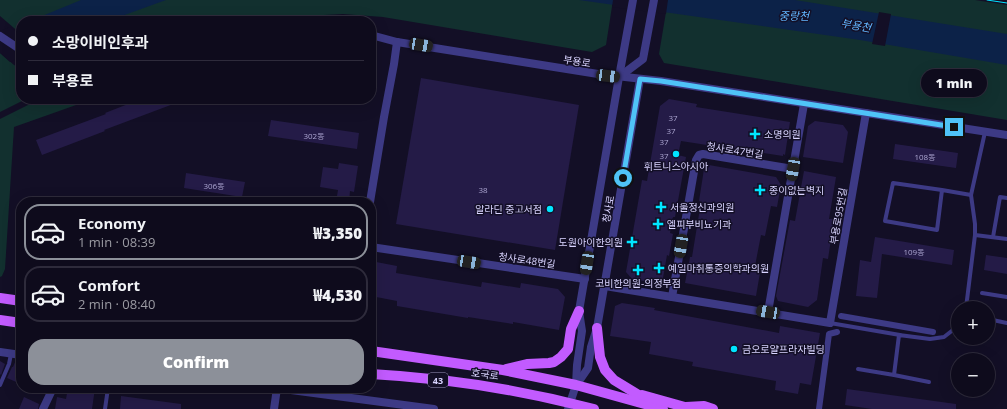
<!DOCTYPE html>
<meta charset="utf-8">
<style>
:root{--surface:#0e0b1c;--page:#1c1929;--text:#f1f3f6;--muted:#9b9ba3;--line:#2e2b3b;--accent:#8c9099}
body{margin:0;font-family:"Open Sans","Noto Sans KR",sans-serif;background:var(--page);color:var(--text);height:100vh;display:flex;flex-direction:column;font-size:15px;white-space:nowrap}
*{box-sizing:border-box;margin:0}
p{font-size:13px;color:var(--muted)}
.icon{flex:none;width:22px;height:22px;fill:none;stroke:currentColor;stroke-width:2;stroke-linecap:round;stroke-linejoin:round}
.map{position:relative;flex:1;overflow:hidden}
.drawer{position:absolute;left:16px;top:197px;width:360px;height:196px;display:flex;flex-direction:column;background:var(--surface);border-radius:16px;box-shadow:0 4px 16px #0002,0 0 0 1px var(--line)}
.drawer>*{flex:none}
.top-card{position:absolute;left:16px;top:16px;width:360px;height:88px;border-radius:16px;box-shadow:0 4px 16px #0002,0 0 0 1px var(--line);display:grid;align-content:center;height:88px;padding:0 12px;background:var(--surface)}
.fabs{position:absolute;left:951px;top:301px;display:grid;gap:8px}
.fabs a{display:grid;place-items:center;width:44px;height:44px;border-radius:50%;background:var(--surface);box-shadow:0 4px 16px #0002,0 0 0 1px var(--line);font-size:20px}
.end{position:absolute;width:18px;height:18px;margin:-9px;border:5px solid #4fc3f7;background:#111;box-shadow:0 0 0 2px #111}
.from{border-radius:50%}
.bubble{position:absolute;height:28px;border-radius:14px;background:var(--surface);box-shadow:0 4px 16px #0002,0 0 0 1px var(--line);font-size:13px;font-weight:800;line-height:28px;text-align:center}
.car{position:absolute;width:12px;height:24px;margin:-12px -6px;border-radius:5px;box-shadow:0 0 3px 1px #0007;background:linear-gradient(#222 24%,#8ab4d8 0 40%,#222 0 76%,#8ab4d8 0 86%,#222 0)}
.top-card b{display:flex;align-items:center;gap:14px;height:38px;font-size:15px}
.top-card b+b{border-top:1px solid var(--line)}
.top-card i{width:10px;height:10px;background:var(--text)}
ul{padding:7px 0 0;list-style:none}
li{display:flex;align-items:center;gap:12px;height:56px;margin:0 8px 6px;padding:0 4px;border:2px solid var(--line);border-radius:16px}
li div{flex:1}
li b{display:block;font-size:15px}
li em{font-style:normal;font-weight:800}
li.current{border-color:var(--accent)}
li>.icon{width:36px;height:36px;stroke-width:1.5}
.button{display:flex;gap:8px;margin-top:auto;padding:8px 12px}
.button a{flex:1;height:46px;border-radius:16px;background:var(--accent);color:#fff;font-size:16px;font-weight:800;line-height:46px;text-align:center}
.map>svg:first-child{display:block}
</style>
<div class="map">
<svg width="1007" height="409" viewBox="0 0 1007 409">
<rect width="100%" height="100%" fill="#130f26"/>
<g fill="#12302f">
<path d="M0,0h613l-7,45 -14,7 -209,-35 -40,-3 -38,2 -31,5h-253v13l-21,-18z"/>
<path d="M668,0h307l32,5v115l-343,-57 -5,-9z"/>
<path d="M0,53l14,12 7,3v31h5l-26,13z"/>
<path d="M40,99h53l-79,28 -9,142 -3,7 -2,1v-158z"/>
</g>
<g fill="#0c2248">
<path d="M81,0h85l-58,21h-78z"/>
<path d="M579,0h216l212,34v31l-147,-25z"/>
</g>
<g fill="#130f26">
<path d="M613,0h55l-2,14 -54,-7z"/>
<path d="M879,12l12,2 -6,32 -13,-2z"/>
<path d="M10,27l11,8v22l-11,5 -10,-9v-22z"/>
</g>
<g fill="#241b47">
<path d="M421,78l158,27 -24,145 -159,-26z"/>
<path d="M141,99h43v1l-80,30 1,1 -63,24 -6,-15 70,-26 -1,-1z"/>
<path d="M669,99l28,5 -1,3 94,15 -5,33 -2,-1v2l-76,-12v1l-26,-4 -3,14 8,2 -11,60h-2l-3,16 3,1 -4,22 -2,-1 -4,23 -8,5 -23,-4 -6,-7 16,-92 5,1 13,-75z"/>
<path d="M271,120l88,13 -2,16 -89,-13z"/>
<path d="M815,121l28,4 5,7 -5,31 -40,-6 5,-31z"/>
<path d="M895,144l63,9 -2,15 -63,-9z"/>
<path d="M339,163l19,3 -4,26 -4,-1 -1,11h-13l2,-12 -18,-3 3,-20 15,2z"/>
<path d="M709,165l67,12 5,8 -4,22 -6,-1 -6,30 -4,-1 -6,31 6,1 -5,29 -71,-13 5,-26h2l9,-55 -2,-1 5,-32z"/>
<path d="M804,171l32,6 -7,42h5l-6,40 -5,-1 -6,42 -9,7 -30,-6 -2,-5 14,-76 5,1z"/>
<path d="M186,173l59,9 -3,15 -58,-9z"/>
<path d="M875,237l79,13 -2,15 -70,-11 -5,44 -21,-2 4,-36 11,2z"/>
<path d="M986,255l21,3v16l-23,-4z"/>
<path d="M371,261l26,5 -1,7 85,14 1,-5 38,6 1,-5 37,6 7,8 -6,33 -46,-8v2l-45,-7v1l-71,-12v-5l-26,-5z"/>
<path d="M622,303l33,5 -1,2 125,23 1,-7 40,7 -9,52 -11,-2 -2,11 -23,-4 1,-9 -84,-15 1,-4 -44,-8 2,-12 -41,-6 5,-30z"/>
<path d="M16,360h5v24l-14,-6 5,-11h1z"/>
<path d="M0,361l5,3 -4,11 -1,-1z"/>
<path d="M68,388h27l-3,21h-37l2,-12 9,2z"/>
<path d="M847,389l109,15v5h-84l-27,-4z"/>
<path d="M121,396l60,8v5h-61z"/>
<path d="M24,397l15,7 -1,5h-19z"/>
</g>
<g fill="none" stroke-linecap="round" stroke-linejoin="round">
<g stroke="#3d3a85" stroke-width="4">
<path d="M942,190l-5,40 -52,-9 8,-38 49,7 29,5 14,-63"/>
<path d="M971,195l4,29v11l32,4"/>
<path d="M993,237l7,-40 7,1"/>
<path d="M982,293l25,4"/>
<path d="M966,308l9,-73"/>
<path d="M988,319l19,4"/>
<path d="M830,323l70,12"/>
<path d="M858,369l36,6 5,-40 31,4 14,-2 14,-11"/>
<path d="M894,375l35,7"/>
<path d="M0,385l9,-21 2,-10"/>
<path d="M105,409l3,-21"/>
</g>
<g stroke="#3d3a85" stroke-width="6">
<path d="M841,316l92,16"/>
<path d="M819,409l10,-75 8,-2"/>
</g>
<g stroke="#3d3a85" stroke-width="8">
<path d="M371,35l26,7 201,32 63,7 346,54"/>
<path d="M0,36l21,14"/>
<path d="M619,77l24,-18 11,-59"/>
<path d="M370,202l14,-85 10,-53 3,-22"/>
<path d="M371,247l214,32"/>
<path d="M605,286l225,37 36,-210"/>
<path d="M672,297l24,-137 3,-5 4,-1 90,15"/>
<path d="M768,312l36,-208"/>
<path d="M0,352l21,3"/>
<path d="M577,384l11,-16 3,-21 6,-19 43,-249"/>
<path d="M276,388l158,21"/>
<path d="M43,409l10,-21"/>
<path d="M274,409l3,-21"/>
<path d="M568,409l8,-24 1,-20 5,-34 -3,-20 40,-234 14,-77"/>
</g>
<g stroke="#c25bff" stroke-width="10">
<path d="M0,298l21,3"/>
<path d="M0,320l21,3"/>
<path d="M597,328l3,29 5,13 9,10 23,14 12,9"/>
<path d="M371,351l132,19 73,15 87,24"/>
<path d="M506,369l21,-5 22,-1 5,-1 7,-5 7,-8 3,-20 8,-18"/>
<path d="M371,374c75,4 150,16 223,35"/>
<path d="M642,395l50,14"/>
<path d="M686,407l18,-1 9,3"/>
</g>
<path stroke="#00e5ff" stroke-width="1" d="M987,0l20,3"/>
</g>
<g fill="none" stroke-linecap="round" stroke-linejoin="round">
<path stroke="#4fc3f7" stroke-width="5" d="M623,178l17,-99 21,2 293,46"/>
</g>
<g fill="#00e5ff" stroke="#130f26" stroke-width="1.5">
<path d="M753 128h4v4h4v4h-4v4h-4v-4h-4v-4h4z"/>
<circle cx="676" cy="154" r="4"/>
<path d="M758 184h4v4h4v4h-4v4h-4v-4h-4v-4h4z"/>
<path d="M659 201h4v4h4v4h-4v4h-4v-4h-4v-4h4z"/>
<circle cx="550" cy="209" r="4"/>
<path d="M656 218h4v4h4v4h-4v4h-4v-4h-4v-4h4z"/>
<path d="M630 236h4v4h4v4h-4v4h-4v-4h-4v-4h4z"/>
<path d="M657 262h4v4h4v4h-4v4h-4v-4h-4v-4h4z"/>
<path d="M636 264h4v4h4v4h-4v4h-4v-4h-4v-4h4z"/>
<circle cx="734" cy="349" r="4"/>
</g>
<g text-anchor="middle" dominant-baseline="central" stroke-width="3" stroke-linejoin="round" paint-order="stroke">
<g font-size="8" fill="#aca6d1">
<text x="673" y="117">37</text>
<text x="671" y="130">37</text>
<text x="314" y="135">302동</text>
<text x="664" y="141">37</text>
<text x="664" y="155">37</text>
<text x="925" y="156">108동</text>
<text x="214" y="185">306동</text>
<text x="483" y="189">38</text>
<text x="914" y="251">109동</text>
</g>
<rect fill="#130f26" stroke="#9e99be" stroke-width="1" x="428" y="373" width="20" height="14" rx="3"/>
<g font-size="9" font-weight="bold" fill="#d9d4ff">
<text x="438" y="380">43</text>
</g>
<g font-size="10" fill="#d9d4ff" stroke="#130f26">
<text transform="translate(577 61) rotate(9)">부용로</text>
<text transform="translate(735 150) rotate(9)">청사로47번길</text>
<text transform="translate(608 209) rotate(-80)">청사로</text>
<text transform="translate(838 216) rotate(-80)">부용로95번길</text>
<text transform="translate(527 260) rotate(8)">청사로48번길</text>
<text transform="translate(485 374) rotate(7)">호국로</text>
</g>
<g font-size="10" fill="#d9d4ff" stroke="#130f26" text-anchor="start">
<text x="764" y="134">소명의원</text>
<text x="676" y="166" text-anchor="middle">휘트니스아시아</text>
<text x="769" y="190">종이없는벽지</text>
<text x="670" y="207">서울정신과의원</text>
<text x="542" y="209" text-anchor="end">알라딘 중고서점</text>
<text x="667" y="224">엘피부비뇨기과</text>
<text x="623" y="242" text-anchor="end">도원아이한의원</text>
<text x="668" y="268">예일마취통증의학과의원</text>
<text x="638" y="283" text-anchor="middle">코비한의원-의정부점</text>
<text x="742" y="349">금오로얄프라자빌딩</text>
</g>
<g font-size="11" font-style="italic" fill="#62b6ff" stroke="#130f26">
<text x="794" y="15">중랑천</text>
<text transform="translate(856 25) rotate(10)">부용천</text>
</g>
</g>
</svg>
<div class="fabs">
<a>+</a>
<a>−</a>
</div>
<i class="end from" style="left:623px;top:178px"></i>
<i class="end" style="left:954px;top:127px"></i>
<div class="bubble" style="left:921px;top:69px;width:66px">1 min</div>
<i class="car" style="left:421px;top:45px;rotate:100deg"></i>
<i class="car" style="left:608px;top:76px;rotate:97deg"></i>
<i class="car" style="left:793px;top:169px;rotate:190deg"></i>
<i class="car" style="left:681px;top:246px;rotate:190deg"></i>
<i class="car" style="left:469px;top:262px;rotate:99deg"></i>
<i class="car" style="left:587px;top:263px;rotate:189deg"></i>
<i class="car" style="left:768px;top:312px;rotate:280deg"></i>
<div class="top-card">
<b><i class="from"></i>소망이비인후과</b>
<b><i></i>부용로</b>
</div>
<section class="drawer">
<ul>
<li class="current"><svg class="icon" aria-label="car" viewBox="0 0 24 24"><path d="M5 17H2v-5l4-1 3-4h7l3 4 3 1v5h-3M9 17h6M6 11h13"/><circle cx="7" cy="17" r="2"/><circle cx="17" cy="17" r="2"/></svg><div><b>Economy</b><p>1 min · 08:39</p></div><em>₩3,350</em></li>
<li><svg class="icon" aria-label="car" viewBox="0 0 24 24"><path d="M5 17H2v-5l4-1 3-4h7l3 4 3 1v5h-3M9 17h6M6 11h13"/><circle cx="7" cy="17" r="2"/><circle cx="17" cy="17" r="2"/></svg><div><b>Comfort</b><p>2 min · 08:40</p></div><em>₩4,530</em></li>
</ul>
<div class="button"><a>Confirm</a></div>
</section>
</div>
